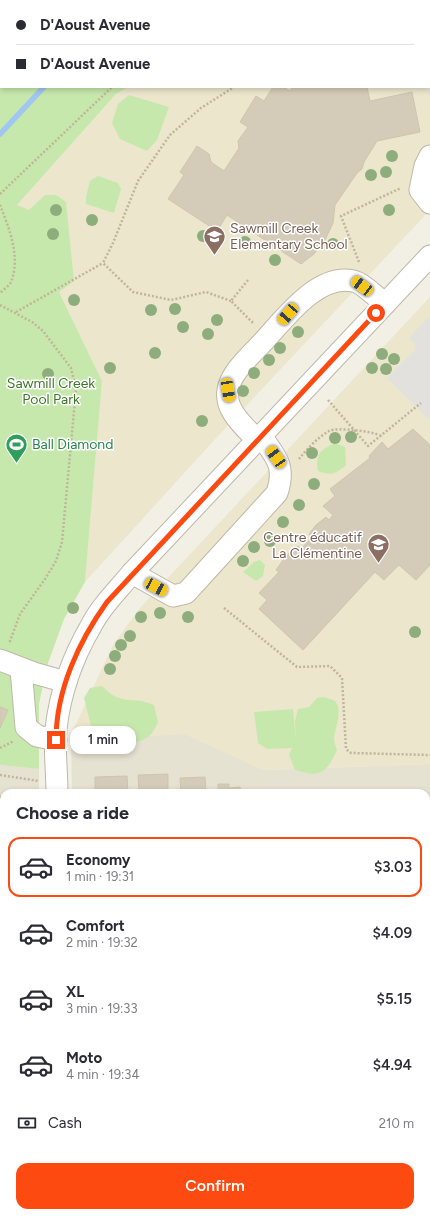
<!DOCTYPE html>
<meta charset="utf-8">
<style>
:root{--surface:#fff;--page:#f7f7f7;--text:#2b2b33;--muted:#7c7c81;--line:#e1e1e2;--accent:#fd4a10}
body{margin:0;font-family:Figtree,sans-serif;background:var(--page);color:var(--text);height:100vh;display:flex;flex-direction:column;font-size:15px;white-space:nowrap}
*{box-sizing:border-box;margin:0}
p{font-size:13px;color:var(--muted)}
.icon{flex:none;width:22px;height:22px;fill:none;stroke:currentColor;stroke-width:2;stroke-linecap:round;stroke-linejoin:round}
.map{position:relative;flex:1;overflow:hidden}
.sheet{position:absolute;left:0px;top:789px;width:430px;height:428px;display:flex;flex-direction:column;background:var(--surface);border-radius:12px 12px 0 0;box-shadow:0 2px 6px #0003}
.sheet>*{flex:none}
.top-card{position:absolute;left:0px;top:0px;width:430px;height:88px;box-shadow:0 2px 6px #0003;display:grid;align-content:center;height:88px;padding:0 16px;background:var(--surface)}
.end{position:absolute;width:18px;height:18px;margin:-9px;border:5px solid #fd4a10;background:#fff;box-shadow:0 0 0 2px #fff}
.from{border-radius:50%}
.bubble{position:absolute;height:28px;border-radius:12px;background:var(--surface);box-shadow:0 2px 6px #0003;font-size:13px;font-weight:600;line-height:28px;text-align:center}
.car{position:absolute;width:12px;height:24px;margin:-12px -6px;border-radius:5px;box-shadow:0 0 3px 1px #0007;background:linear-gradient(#f5c518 24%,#345 0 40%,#f5c518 0 76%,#345 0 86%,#f5c518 0)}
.top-card b{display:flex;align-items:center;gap:14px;height:38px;font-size:15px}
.top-card b+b{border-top:1px solid var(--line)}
.top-card i{width:10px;height:10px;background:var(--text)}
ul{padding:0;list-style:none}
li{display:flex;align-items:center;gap:12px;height:60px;margin:0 8px 6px;padding:0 8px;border:2px solid transparent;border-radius:12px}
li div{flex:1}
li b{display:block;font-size:15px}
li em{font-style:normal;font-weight:600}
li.active{border-color:var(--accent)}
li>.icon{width:36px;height:36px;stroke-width:1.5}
h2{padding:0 16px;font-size:18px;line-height:48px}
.pay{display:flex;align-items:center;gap:10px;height:44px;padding:0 16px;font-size:15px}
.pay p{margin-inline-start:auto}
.button{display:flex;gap:8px;margin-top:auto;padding:8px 16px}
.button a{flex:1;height:46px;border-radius:12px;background:var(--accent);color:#fff;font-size:16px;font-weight:600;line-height:46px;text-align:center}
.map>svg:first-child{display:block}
</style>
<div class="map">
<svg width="430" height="1217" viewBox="0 0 430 1217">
<rect width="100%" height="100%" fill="#f2efe4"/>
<g fill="#e6e2d2">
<path d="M184,733l80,37 166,-6v453h-346v-4h342v-420h-354l-1,-52z"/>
<path d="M0,765l39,4v24h-35v420h42v4h-46z"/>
</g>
<g fill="#ece6cd">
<path d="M284,0h146v210l-213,227 -132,145 17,-201 -85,-176 99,-111 12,-7h301v-86h-147z"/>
<path d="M430,297v467l-166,6 -80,-36 -113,7 2,-11 40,-85 26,-36z"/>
</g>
<g fill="#c7e8ac">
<path d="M0,0h284l-283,1v86h127l-12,7 -99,111 12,5 16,-15h11l10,7 8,79 -15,11 43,89 -17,201 -21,37 -17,47 -8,38v65l-39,-4z"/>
<path d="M129,95l40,12 -12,33 -10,11 -27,-12 -8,-16 6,-19z"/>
<path d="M98,176l20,7 3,6 -7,24 -28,-9v-7l4,-16z"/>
<path d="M335,443l10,4 1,18c-10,9 -15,11 -28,6 -3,-17 2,-21 17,-28z"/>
<path d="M260,560l5,5 -2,11 -7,5 -13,-9 11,-10z"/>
<path d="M102,686c20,21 29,9 52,19l4,17c-3,7 -7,14 -13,17 -13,7 -42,4 -52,-5l-9,-36 6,-10z"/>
<path d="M323,697c4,1 9,2 12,4 8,8 0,28 -1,37 0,4 2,9 3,12 -11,24 -17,28 -42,20l-6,-15 3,-7 -25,1 -9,-6 -4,-31 39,-3 3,32 -1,-20 3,-12 11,-2 8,-9z"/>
</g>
<g fill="#e3e1dd">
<path d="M424,0h6v95l-3,-1v-7h2v-86z"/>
<path d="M430,316v104l-43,-42 28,-28v-6l-6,-6z"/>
<path d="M4,1085v48h-4v-47z"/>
</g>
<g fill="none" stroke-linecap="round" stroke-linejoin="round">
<g stroke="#9fc7f1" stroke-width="5.5">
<path d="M173,1l3,-1"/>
<path d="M0,134l44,-47"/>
</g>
</g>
<g fill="#d4ccb9" stroke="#cfc5ad">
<path d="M273,87h10l7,4 3,-4h74l3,14 42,-9 8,40 -43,9 -13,21 -2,7 -5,4 -22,32 -2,18 -8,17 -11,14 -13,10 -74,-49 -10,16 -49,-32 16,-24 -4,-3 17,-26 12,8 2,8 13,9 15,-23 -1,-7 10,-14 -8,-5 16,-26 8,5z"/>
<path d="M413,429l17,16v120l-14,15 -17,-15 -15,15 -9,-8 -72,78 -44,-41 8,-9 -8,-7 20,-21 -3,-2 10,-14 12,-10 3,3 11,-12 -3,-3 7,-9 10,-8 3,3 4,-5 -10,-9 12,-10 -5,-7 40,-31 -1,-2 13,-14 6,7z"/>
<path d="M0,707l8,3 -8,18z"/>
<path d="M168,774v19h-29l-1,-18z"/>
<path d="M127,776l1,17h-33v-16z"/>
<path d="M205,777l1,16h-25l-1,-15z"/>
<path d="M218,784h11v4l11,-1 1,6h-23z"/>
<rect x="0" y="796" width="4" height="31"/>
<rect x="0" y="892" width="4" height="16"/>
<rect x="0" y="924" width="4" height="17"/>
<rect x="0" y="957" width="4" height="16"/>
<rect x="0" y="1001" width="4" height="16"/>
<rect x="0" y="1033" width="4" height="16"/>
<rect x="0" y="1065" width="4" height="16"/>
<rect x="0" y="1135" width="4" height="17"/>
<rect x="0" y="1168" width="4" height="16"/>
<path d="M0,1200h4v13h16v3h-20z"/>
<rect x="114" y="1213" width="27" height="4"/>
<path d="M280,1213l4,2 3,-2h5l4,4 3,-3 4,3h-28z"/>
</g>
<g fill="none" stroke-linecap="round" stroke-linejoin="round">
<defs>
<g id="minor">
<path d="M430,156l-5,10 -5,24 10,13"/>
<path d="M257,440c-12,-13 -33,-30 -29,-50 3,-18 22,-34 34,-47 21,-22 55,-70 91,-62 8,1 25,17 32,23"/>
<path d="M132,573l41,23 13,-3 91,-100c9,-27 -1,-36 -16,-57"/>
<path d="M0,660l34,13 32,9"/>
<path d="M21,669l5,58 11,9 19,4"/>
<path d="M57,793c0,-21 -3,-43 -1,-64 4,-36 17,-72 35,-103 10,-20 27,-36 41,-53l298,-317"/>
<path d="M426,873h4"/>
<path d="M426,1178l4,-3"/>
<path d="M70,1213v4"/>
<path d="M340,1213l4,4"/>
<path d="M382,1217l5,-4"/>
</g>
</defs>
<use href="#minor" stroke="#beb8a7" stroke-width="23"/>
<g stroke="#c0b598" stroke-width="2.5" stroke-dasharray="2 2" stroke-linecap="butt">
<path d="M264,1l2,-1"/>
<path d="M343,1l1,-1"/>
<path d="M0,194l112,-107"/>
<path d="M0,205c9,23 21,52 11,77 -2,4 -8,8 -11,11"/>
<path d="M359,262l-18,-46 60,-28"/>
<path d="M248,280l-17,21 23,23"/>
<path d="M231,301l-25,-9 -35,8 -38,-8 -30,-29 10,-20 25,-62 32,-46 31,-27 33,-21"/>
<path d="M0,305l32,17 11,9 28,37 5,21 -14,153 -6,19 -11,18 -25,35 -11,30"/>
<path d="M16,312l87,-49"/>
<path d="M328,400l40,46 53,-43"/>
<path d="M299,459c8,-10 18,-21 30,-28 8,-4 44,0 52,5"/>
<path d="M224,608l73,59 33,-1 12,12 4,71 5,4 79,2"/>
<path d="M0,748l14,-7"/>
<path d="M0,775l39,6"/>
<path d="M0,980h4"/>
<path d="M25,1213v4"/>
</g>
<use href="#minor" stroke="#fff" stroke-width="21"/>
</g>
<g fill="#8ead7c">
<circle cx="392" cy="156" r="6"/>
<circle cx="386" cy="172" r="6"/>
<circle cx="371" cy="175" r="6"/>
<circle cx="56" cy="210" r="6"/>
<circle cx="389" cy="210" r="6"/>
<circle cx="92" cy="220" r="6"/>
<circle cx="53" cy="234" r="6"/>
<circle cx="203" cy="236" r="6"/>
<circle cx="245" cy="242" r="6"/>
<circle cx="333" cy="244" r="6"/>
<circle cx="275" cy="260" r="6"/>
<circle cx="74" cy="300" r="6"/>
<circle cx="175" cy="309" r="6"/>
<circle cx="151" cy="310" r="6"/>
<circle cx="217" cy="320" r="6"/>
<circle cx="183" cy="327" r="6"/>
<circle cx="298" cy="332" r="6"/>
<circle cx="208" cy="334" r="6"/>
<circle cx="280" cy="348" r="6"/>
<circle cx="155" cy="353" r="6"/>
<circle cx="382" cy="354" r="6"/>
<circle cx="394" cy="359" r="6"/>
<circle cx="269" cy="360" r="6"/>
<circle cx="110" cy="368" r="6"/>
<circle cx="372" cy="368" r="6"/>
<circle cx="386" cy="369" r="6"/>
<circle cx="254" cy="373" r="6"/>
<circle cx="48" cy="374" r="6"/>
<circle cx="243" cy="391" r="6"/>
<circle cx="202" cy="421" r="6"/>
<circle cx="351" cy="437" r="6"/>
<circle cx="335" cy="438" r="6"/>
<circle cx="312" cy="453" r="6"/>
<circle cx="314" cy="484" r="6"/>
<circle cx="299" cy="505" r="6"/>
<circle cx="283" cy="522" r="6"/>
<circle cx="270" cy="541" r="6"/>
<circle cx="254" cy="547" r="6"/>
<circle cx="243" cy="561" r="6"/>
<circle cx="73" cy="608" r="6"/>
<circle cx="160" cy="613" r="6"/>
<circle cx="141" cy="617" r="6"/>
<circle cx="188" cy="617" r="6"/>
<circle cx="415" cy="632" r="6"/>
<circle cx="130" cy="636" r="6"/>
<circle cx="121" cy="645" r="6"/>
<circle cx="115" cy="656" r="6"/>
<circle cx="110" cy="669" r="6"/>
</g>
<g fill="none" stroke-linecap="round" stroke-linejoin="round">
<path stroke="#fd4a10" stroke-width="5" d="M56,740c0,-50 23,-99 51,-138l269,-289"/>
</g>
<defs>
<symbol id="school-pin" viewBox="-11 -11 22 30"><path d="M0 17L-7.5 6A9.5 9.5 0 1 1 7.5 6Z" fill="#8d6e63" stroke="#fff"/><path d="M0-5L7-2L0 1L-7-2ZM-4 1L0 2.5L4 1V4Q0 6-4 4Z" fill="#fff"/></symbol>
<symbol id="stadium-pin" viewBox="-11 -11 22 30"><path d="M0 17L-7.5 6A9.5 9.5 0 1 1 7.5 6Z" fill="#2e9e5b" stroke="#fff"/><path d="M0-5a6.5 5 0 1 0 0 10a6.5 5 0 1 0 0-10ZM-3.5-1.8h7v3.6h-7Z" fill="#fff"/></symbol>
</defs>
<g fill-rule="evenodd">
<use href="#school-pin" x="202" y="224" width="25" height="34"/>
<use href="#stadium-pin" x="4" y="432" width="25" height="34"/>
<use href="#school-pin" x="366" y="532" width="25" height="34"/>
</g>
<g text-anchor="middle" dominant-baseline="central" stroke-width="3" stroke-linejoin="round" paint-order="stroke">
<g font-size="14" fill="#785e54" stroke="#fff" text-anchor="start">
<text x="230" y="228">Sawmill Creek<tspan x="230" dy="16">Elementary School</tspan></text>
<text x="362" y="537" text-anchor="end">Centre éducatif<tspan x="362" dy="16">La Clémentine</tspan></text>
</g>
<g font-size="14" fill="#3d7727" stroke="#fff">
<text x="51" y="383">Sawmill Creek<tspan x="51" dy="16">Pool Park</tspan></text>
</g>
<g font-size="14" fill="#27864d" stroke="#fff" text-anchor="start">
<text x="32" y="444">Ball Diamond</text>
</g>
</g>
</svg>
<i class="end from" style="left:376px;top:313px"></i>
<i class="end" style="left:56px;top:740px"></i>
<div class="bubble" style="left:70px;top:726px;width:66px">1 min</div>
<i class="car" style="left:362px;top:286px;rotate:307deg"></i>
<i class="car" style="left:288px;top:314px;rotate:221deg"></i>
<i class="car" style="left:228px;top:390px;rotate:171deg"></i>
<i class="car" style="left:276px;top:457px;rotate:325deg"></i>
<i class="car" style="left:156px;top:587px;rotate:118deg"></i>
<div class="top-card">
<b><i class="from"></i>D'Aoust Avenue</b>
<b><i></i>D'Aoust Avenue</b>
</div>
<section class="sheet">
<h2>Choose a ride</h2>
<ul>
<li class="active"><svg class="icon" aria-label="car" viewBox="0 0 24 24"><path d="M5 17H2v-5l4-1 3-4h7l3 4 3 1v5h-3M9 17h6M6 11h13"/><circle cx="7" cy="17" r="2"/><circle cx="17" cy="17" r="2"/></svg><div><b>Economy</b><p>1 min · 19:31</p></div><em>$3.03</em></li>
<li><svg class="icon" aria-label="car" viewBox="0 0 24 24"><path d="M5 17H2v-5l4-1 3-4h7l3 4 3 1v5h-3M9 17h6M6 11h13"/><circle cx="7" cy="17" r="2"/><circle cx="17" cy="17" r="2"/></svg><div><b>Comfort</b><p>2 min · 19:32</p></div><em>$4.09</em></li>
<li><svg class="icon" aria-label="car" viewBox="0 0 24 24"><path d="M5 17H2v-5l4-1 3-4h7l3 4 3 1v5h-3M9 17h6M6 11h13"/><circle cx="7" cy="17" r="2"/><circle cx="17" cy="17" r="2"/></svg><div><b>XL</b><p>3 min · 19:33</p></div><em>$5.15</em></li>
<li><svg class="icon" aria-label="car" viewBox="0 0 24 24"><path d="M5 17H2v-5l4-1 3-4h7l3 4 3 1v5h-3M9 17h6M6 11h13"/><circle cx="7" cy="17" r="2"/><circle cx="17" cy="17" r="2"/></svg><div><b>Moto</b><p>4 min · 19:34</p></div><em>$4.94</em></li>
</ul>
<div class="pay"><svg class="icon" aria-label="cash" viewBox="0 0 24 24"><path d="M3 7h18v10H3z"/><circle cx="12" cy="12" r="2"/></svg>Cash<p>210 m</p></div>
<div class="button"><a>Confirm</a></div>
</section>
</div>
